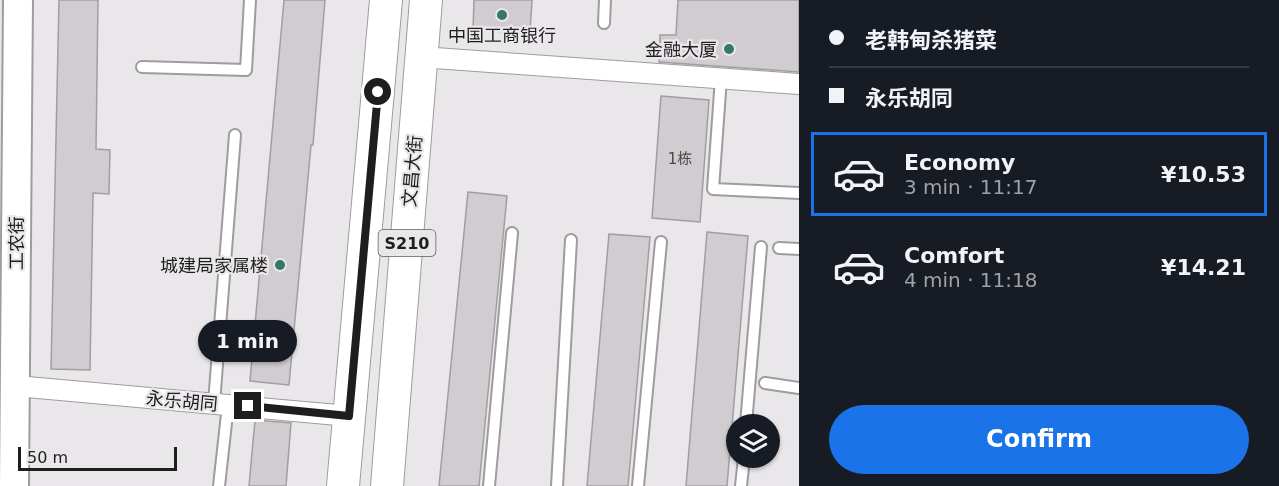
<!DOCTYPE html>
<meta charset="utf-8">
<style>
:root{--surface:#171b24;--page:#242831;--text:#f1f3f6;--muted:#9ea1a6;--line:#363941;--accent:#1a73e8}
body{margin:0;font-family:"DejaVu Sans","Noto Sans SC",sans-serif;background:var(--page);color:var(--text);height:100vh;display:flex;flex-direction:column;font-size:22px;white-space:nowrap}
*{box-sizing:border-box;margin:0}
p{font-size:20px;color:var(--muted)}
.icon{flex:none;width:33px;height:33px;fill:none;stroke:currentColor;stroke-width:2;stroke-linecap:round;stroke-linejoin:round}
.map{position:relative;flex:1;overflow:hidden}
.sheet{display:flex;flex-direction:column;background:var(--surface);width:480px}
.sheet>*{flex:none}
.banner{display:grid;align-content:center;height:132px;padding:0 30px;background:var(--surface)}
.tools{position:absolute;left:726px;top:414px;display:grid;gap:12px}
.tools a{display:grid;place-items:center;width:54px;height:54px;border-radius:50%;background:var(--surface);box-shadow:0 2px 4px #0004;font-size:30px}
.scale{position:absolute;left:18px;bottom:15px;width:159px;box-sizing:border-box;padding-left:6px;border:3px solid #1f1e1f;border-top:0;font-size:16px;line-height:21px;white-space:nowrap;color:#1f1e1f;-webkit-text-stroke:4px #eae7eb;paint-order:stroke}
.end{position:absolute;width:27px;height:27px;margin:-14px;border:8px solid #1f1e1f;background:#fff;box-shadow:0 0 0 3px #fff}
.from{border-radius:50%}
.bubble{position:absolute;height:42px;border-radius:21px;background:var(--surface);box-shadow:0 2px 4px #0004;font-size:20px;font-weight:700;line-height:42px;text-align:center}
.banner b{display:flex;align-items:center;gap:21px;height:57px;font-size:22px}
.banner b+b{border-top:2px solid var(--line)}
.banner i{width:15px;height:15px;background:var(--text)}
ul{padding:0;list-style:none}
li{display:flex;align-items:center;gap:18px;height:84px;margin:0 12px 9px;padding:0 18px;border:3px solid transparent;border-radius:0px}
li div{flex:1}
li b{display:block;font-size:22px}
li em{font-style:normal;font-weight:700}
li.active{border-color:var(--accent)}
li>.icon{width:54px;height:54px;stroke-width:1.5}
.action{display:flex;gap:12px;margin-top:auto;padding:12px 30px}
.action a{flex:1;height:69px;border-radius:36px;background:var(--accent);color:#fff;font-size:24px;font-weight:700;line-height:69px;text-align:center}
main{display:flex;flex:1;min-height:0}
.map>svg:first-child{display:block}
</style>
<main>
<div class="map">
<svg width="799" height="486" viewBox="0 0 799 486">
<rect width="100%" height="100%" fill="#eae7eb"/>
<g fill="#d0ccd0" stroke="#a19da1" stroke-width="1.5">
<path d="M59,0h39l-2,149 14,1 -1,44 -16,-1 -3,177 -39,-1z"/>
<path d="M284,0h41l-12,145h-2l-22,240 -39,-4z"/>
<path d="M474,0h58l-2,33 -57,-3z"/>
<path d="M678,0h121v72l-140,-10 1,-27h16z"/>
<path d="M661,96l48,4 -9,122 -48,-4z"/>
<path d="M468,192l39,4 -28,290h-40z"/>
<path d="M707,232l41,4 -21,250h-41z"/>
<path d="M609,234l41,3 -22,249h-41z"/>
<path d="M255,420l36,3 -5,63h-37z"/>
</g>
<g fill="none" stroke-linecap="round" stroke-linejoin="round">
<defs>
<g id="service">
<path d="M604,23l1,-23"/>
<path d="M142,67l104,3 4,-70"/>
<path d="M721,78l-8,111 86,4"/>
<path d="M779,248l20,1"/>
<path d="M765,383l34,5"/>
<path d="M214,403l21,-268"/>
<path d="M746,424l15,-177"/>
<path d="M219,486l9,-81"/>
<path d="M489,486l23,-253"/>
<path d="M557,486l14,-246"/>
<path d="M638,486l23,-244"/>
<path d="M741,486l3,-28"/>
</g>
<g id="minor">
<path d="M421,57l378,27"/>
<path d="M16,386l333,30"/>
</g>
<path id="secondary" d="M14,486l4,-486"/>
<g id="primary">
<path d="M343,486l43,-486"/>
<path d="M387,486l39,-486"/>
</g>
</defs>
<use href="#service" stroke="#9f9b9f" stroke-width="14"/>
<use href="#minor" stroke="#9f9b9f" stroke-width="22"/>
<use href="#secondary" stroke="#9f9b9f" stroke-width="32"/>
<use href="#primary" stroke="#9f9b9f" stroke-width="34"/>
<use href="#service" stroke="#fff" stroke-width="10"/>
<use href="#minor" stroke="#fff" stroke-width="20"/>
<use href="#secondary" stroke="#fff" stroke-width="28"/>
<use href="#primary" stroke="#fff" stroke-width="32"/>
</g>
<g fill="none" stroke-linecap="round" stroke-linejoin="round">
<path stroke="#1f1e1f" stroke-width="8" d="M248,406l101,10 29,-324"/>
</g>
<g fill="#367868" stroke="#eae7eb" stroke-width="2">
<circle cx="502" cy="15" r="6"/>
<circle cx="729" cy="49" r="6"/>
<circle cx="280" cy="265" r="6"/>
</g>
<g text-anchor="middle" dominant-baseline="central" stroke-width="4.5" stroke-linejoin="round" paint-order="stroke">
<g font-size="15" fill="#4b4a4b">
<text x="680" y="159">1栋</text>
</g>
<rect fill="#eae7eb" stroke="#5c5a5c" stroke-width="1.5" x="378.5" y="230" width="57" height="26" rx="4.5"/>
<g font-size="16" font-weight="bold" fill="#1f1e1f">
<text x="407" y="243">S210</text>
</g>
<g font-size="18" fill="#1f1e1f" stroke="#eae7eb" text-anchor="end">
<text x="502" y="35" text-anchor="middle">中国工商银行</text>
<text x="717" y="49">金融大厦</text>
<text x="268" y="265">城建局家属楼</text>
</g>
<g font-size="18" fill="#1f1e1f" stroke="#eae7eb">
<text transform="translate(412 171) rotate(-85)">文昌大街</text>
<text transform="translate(16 243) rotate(-90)">工农街</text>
<text transform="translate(182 401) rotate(5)">永乐胡同</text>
</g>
</g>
</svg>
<div class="tools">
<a><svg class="icon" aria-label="layers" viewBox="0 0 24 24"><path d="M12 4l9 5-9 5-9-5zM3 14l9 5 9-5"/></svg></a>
</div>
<div class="scale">50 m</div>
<i class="end from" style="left:378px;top:92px"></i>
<i class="end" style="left:248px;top:406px"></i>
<div class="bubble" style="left:198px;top:320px;width:99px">1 min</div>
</div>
<section class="sheet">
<div class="banner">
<b><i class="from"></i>老韩甸杀猪菜</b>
<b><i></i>永乐胡同</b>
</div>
<ul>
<li class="active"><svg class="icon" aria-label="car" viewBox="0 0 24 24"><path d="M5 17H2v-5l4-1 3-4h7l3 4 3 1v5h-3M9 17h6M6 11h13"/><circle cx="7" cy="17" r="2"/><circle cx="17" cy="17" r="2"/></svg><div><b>Economy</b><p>3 min · 11:17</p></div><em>¥10.53</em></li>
<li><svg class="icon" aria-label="car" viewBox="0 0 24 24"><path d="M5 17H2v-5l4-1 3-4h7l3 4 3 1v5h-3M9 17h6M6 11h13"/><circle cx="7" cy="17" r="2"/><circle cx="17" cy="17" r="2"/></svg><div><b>Comfort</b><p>4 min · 11:18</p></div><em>¥14.21</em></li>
</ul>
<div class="action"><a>Confirm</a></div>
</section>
</main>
